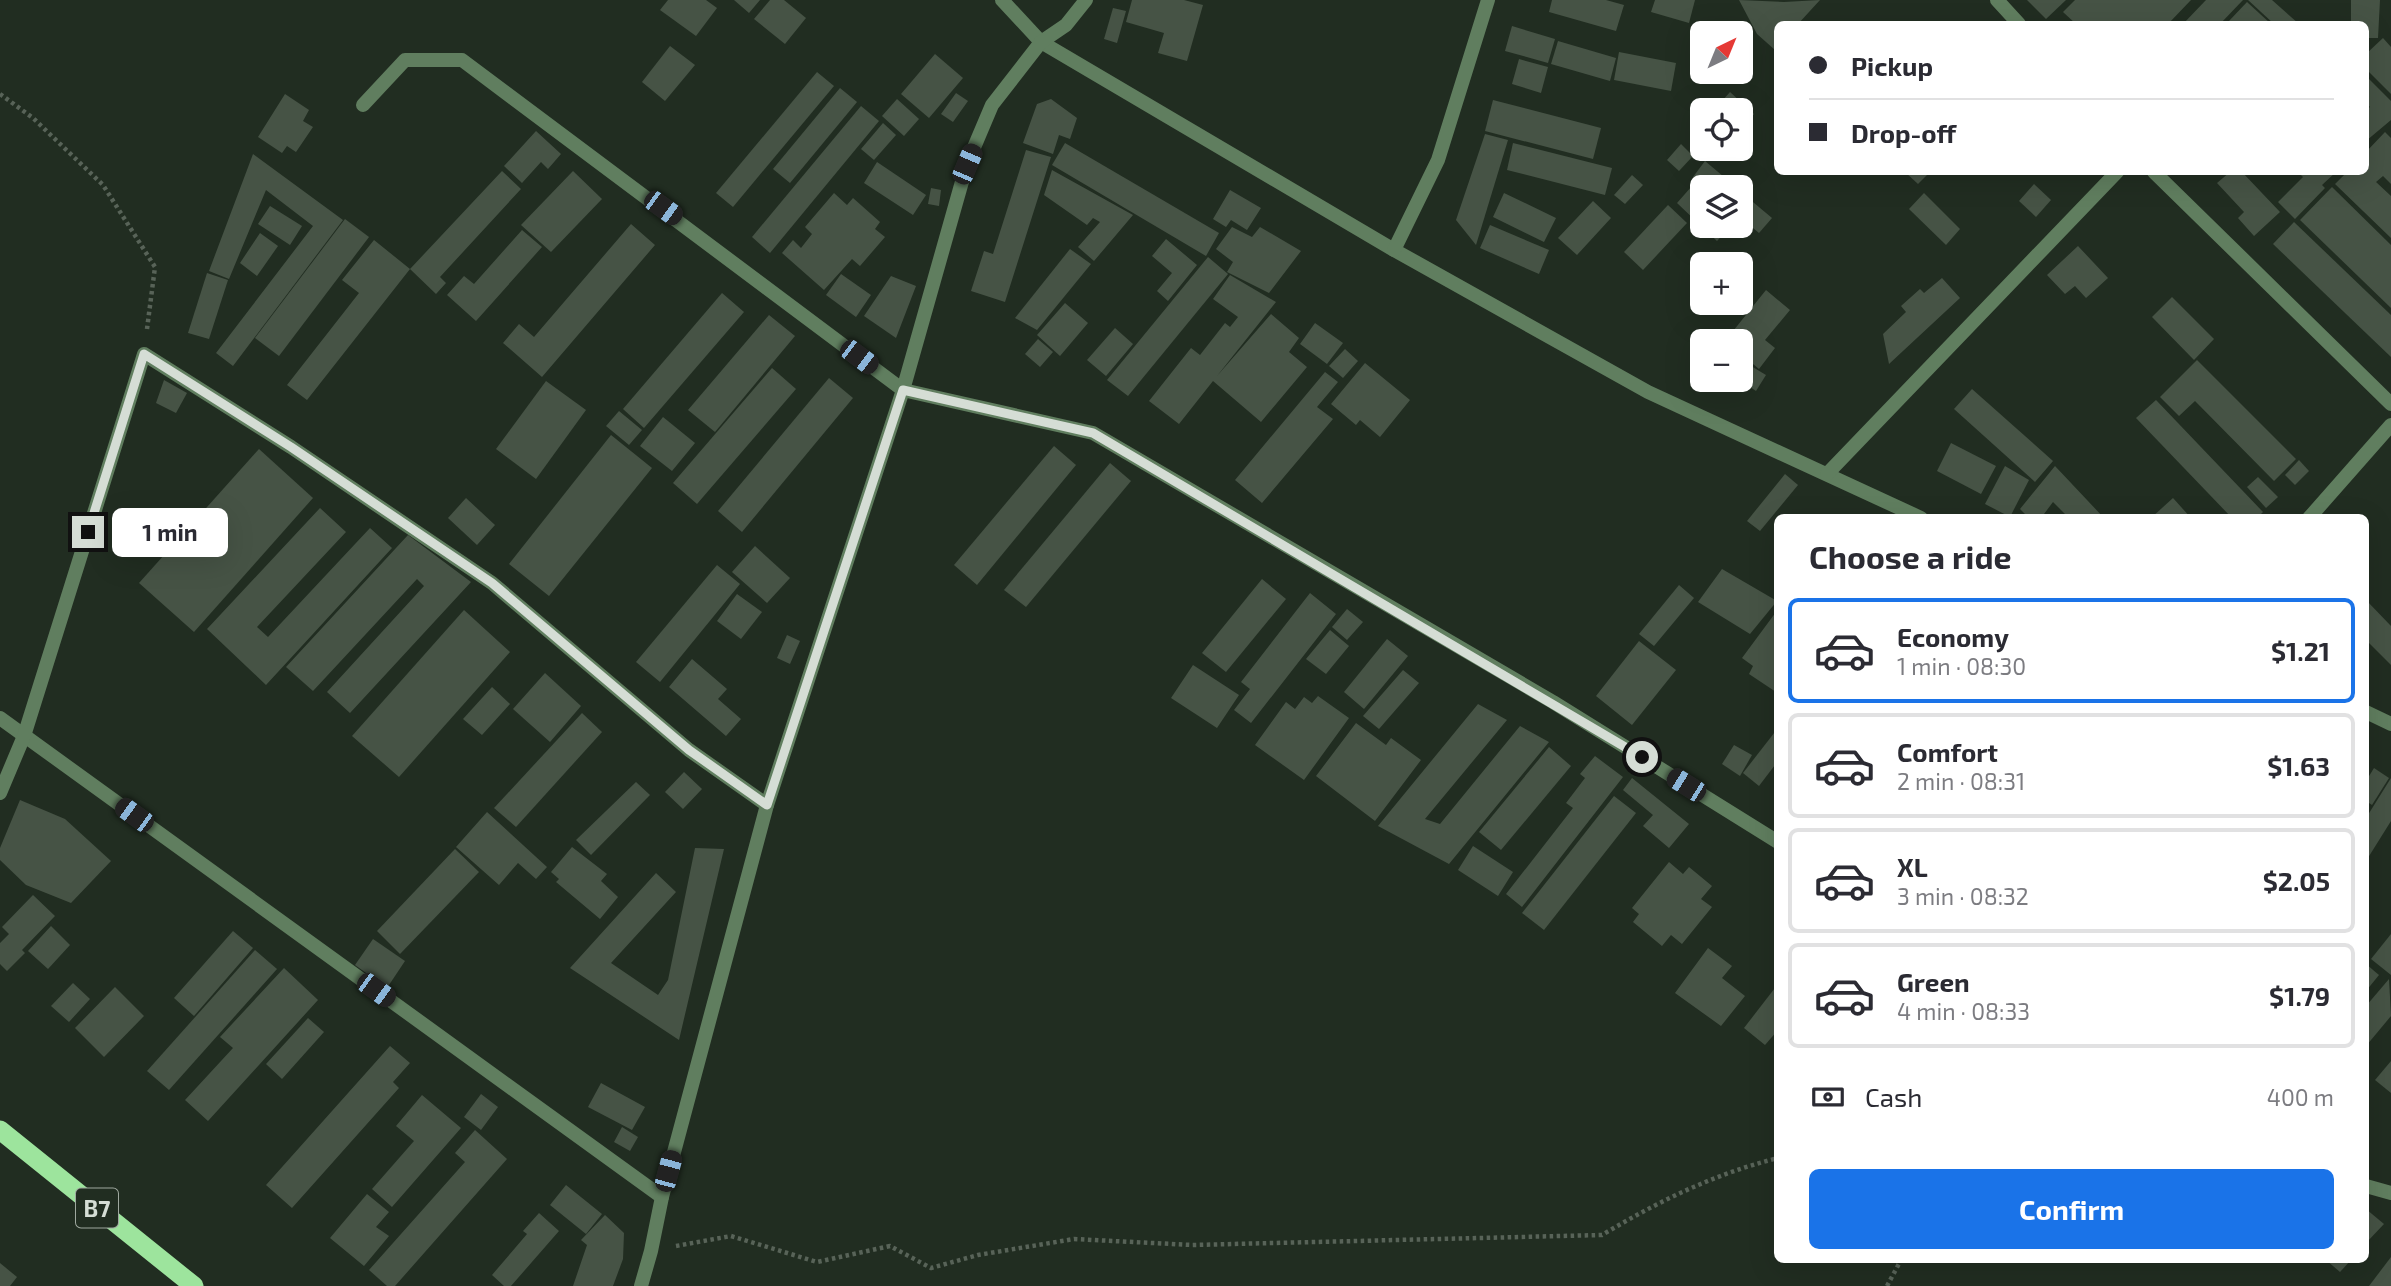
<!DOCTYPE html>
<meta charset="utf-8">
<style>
:root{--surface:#fff;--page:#f2f2f3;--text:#2b2b33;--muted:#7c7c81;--line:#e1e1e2;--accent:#1a73e8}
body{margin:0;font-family:"Exo 2",sans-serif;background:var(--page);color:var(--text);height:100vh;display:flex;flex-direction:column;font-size:26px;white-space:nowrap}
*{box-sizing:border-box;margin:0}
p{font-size:23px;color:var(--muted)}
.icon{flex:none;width:38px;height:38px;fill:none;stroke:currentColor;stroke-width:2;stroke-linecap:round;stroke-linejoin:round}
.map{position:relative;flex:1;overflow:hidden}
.side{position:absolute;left:1774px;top:514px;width:595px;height:749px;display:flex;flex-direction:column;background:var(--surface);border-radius:10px;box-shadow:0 7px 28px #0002}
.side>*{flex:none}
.hud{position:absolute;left:1774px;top:21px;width:595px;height:154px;border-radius:10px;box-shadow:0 7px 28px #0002;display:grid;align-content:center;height:154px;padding:0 35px;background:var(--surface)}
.needle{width:46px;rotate:43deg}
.buttons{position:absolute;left:1690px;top:21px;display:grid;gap:14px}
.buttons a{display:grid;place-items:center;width:63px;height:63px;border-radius:10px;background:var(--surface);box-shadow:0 7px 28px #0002;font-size:35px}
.end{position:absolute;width:32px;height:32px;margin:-16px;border:9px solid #d5ddd5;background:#111;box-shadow:0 0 0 4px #111}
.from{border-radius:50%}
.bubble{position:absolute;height:49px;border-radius:10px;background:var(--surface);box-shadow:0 7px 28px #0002;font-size:23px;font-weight:700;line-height:49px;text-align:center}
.car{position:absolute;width:21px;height:42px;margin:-21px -10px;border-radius:9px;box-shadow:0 0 5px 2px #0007;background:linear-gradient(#222 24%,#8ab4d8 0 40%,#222 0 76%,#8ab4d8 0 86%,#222 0)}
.hud b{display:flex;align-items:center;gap:24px;height:66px;font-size:26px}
.hud b+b{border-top:2px solid var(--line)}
.hud i{width:18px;height:18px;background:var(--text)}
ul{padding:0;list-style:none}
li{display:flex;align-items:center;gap:21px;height:105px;margin:0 14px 10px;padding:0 21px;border:4px solid var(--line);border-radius:10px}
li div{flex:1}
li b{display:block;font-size:26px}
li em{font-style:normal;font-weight:700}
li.on{border-color:var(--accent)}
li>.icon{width:63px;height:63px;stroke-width:1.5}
h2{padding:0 35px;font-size:32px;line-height:84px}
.pay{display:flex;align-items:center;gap:18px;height:77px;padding:0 35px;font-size:26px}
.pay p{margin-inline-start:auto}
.primary-button{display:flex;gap:14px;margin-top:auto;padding:14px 35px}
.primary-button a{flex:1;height:80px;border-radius:10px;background:var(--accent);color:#fff;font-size:28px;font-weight:700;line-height:80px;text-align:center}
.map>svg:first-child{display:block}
</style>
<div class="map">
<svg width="2391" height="1286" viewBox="0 0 2391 1286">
<rect width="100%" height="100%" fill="#212d21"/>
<g fill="#465345">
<path d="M668,0h38l11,8 -21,28 -36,-26z"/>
<path d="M734,0h26l-11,13z"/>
<path d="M770,0h14l22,18 -21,26 -31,-25z"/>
<path d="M1132,0h52l19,5 -16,56 -29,-8 6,-20 -38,-11z"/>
<path d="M1552,0h54l18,5 -8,26 -67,-19z"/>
<path d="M1655,0h40l-6,23 -38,-11z"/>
<path d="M1739,0l45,2 36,-2 -22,24h-20v22l-3,4 -18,-16z"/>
<path d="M2027,0h39l-20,19z"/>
<path d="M2075,0h116l-23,24h-92l-13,-12z"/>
<path d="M2206,0h37l-23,24h-37z"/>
<path d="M2248,0h24l27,24h-25z"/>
<path d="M2351,0h29l-2,38h-12v-14h-15z"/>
<path d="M2247,2l24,22h-39l-3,-3z"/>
<path d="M1113,8l13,3 -9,32 -13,-4z"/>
<path d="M1512,26l43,13 -7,24 -43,-12z"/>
<path d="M2383,38l8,9v47l-25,-25v-15z"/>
<path d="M1558,41l58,17 -6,23 -59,-17z"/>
<path d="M670,46l25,19 -30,36 -23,-19z"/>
<path d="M1619,52l57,11 -5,28 -57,-11z"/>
<path d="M935,54l28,24 -34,40 -28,-24z"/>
<path d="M1519,59l29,8 -7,26 -29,-9z"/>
<path d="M817,72l17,14 -101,121 -17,-14z"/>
<path d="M2366,76l25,25v19l-25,21v-31l4,-3 -4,-4z"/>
<path d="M840,88l17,14 -67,81 -17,-14z"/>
<path d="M1730,92l24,22 -13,14v-18h-27z"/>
<path d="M956,93l12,8 -15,21 -12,-8z"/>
<path d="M285,94l24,16 -6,11 10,6 -17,25 -9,-6 -5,7 -24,-16z"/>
<path d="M897,99l22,20 -15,17 -22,-20z"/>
<path d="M1051,99l26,19 -7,21 -11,-4 -6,19 -30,-11 14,-39z"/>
<path d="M1493,100l108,28 -8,31 -108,-28z"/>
<path d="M861,106l18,15 -109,132 -18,-16z"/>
<path d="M883,123l13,12 -22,25 -13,-11z"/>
<path d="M536,131l25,23 -13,15 -7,-7 -19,21 -18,-17z"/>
<path d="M2385,132l6,6v46l-8,-8 -7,6 15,14v42l-56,-54 12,-12h19v-20z"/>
<path d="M1485,134l23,6 -32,105 -20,-25z"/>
<path d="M1065,143l154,90 -13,23 -154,-91z"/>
<path d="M1513,143l99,25 -7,27 -98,-25z"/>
<path d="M1681,144l12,12 -14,15 -12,-11z"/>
<path d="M1026,150l25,7 -46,145 -34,-11 13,-40 9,3z"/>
<path d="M253,154l90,66 -110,146 -17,-13 97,-127 -47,-36 -37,89 -20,-8z"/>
<path d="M1705,161l31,26h-31l-12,-10z"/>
<path d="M877,162l49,33 -13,20 -49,-32z"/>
<path d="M1052,170l81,45 -39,46 -16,-14 22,-25 -7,-4 -6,7 -43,-30z"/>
<path d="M502,171l19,18 -81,88 6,6 -10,11 -26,-25z"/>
<path d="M573,171l29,28 -51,53 -30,-27z"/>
<path d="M1905,172h25l-12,12z"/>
<path d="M2230,172h12l38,40 -26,24 -16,-18 6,-6 -27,-29z"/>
<path d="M2298,172h38l-14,13 3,3 -30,31 -17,-17 25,-25z"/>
<path d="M1632,175l11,10 -18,19 -11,-9z"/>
<path d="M2034,184l17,16 -15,17 -17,-16z"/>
<path d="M1692,186l11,10v30h28l-14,15 -40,-38z"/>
<path d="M2332,187l59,58v63l-91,-88z"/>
<path d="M931,188l10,2 -2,16 -11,-2z"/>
<path d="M1230,190l31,18 -14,22 -16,-10 -5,7 -13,-8z"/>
<path d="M1741,192l31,26 -13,15 -18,-15z"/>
<path d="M834,193l13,12 6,-7 27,24 -5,7 10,8 -25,29 -8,-7 -28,31 -42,-37 11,-13 8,8 11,-14 -7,-7z"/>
<path d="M1504,193l52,25 -12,24 -51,-25z"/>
<path d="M1924,193l36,36 -14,16 -37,-36z"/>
<path d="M1593,201l18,17 -34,37 -19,-17z"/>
<path d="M1668,205l19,18 -44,47 -19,-18z"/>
<path d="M270,206l32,20 -12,19 -32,-21z"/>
<path d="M345,219l24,18 -90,119 -24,-18z"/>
<path d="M2294,222l97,93v42l-118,-113z"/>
<path d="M631,224l24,21 -113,132 -39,-34 16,-19 15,13z"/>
<path d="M1490,225l59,25 -10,24 -59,-26z"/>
<path d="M1232,227l20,10 8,-10 41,24 -32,42 -42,-21 6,-10 -17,-13z"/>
<path d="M522,230l20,17 -66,74 -29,-26 17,-19 10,8z"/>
<path d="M260,233l18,13 -21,30 -17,-13z"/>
<path d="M1166,239l31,26 -29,36 -11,-10 15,-18 -20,-17z"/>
<path d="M374,240l36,29 -103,131 -20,-15 72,-92 -17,-13z"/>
<path d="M2078,246l30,32 -22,20 -11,-12 -10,8 -18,-19z"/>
<path d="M1070,249l21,15 -54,66 -22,-12z"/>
<path d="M1208,257l20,17 -100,122 -21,-16z"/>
<path d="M207,273l21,7 -19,59 -21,-6z"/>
<path d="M841,274l30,21 -15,22 -30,-22z"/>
<path d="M1230,275l46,27 -59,74 54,-62 28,24 -10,14 18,15 -46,55 -48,-41 -34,43 -30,-23 42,-53 9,7 25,-32 5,4 8,-10 -25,-18z"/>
<path d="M891,276l25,10 -20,52 -32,-22z"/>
<path d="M1942,278l18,20 -71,66 -6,-30 23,-22 -5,-6 19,-17 4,4z"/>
<path d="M1766,290l24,20 -25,30 10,8 -16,21 -18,-15v-13h-16z"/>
<path d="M722,293l22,19 -100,116 -21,-19z"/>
<path d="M2172,297l42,42 -20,21 -42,-43z"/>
<path d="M1065,303l23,20 -28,33 -23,-21z"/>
<path d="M769,315l26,21 -80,96 -27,-22z"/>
<path d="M1315,323l28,20 -16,21 -27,-20z"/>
<path d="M1115,328l18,16 -27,32 -19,-16z"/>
<path d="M1038,339l15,13 -13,15 -15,-13z"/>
<path d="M1345,349l13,12 -15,17 -14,-12z"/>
<path d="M1741,360l25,15 -10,16 -15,-10z"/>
<path d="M2197,360l99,99 -22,22 -79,-80 -16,15 -19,-19z"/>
<path d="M1365,363l45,37 -30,37 -20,-17 -4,5 -25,-21z"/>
<path d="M772,368l24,21 -99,115 -24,-21z"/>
<path d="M1325,372l13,10 -21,25 16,12 -71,84 -27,-23z"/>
<path d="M829,378l24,20 -111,134 -24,-21z"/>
<path d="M164,380l23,13 -11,20 -20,-10z"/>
<path d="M546,381l40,29 -50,69 -40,-30z"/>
<path d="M1972,389l81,72 -18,21 -81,-73z"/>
<path d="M2156,400l107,112 -6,6h-25l-96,-100z"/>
<path d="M619,411l23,19 -13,15 -23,-19z"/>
<path d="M663,417l32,26 -23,28 -32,-25z"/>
<path d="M611,435l41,33 -103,128 -40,-32z"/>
<path d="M1951,443l45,23 -15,28 -44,-23z"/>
<path d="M1054,446l22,19 -99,120 -23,-20z"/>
<path d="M259,449l54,49 -119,134 -55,-49z"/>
<path d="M2299,460l10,11 -14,14 -10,-10z"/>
<path d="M1110,463l21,18 -105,126 -22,-17z"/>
<path d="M2005,466l24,14 -19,37 -25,-13z"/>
<path d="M2055,466l49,52h-35l-16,-16 -12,16h-12l-9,-9z"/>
<path d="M1785,474l13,11 -38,46 -13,-10z"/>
<path d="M2258,477l20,20 -12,11 -19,-21z"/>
<path d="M466,498l29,27 -18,20 -29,-27z"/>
<path d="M2173,498l18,20h-40z"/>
<path d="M320,508l26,24 -89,95 11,10 102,-109 22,20 -126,137 -59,-56z"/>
<path d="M408,535l63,47 -121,131 -23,-21 97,-106 -7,-7 -104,112 -27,-24z"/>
<path d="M755,546l35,32 -23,25 -35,-31z"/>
<path d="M717,565l23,19 -80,98 -24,-20z"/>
<path d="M1722,569l55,32 -27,33 -52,-32z"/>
<path d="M1262,579l24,20 -60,73 -24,-19z"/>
<path d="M1679,585l15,13 -40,48 -15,-12z"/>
<path d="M1310,593l26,21 -85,109 -17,-13 16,-21 -9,-7z"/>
<path d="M737,594l25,18 -21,27 -24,-18z"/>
<path d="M2366,600l25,26v39l-25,-25z"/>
<path d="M1347,609l16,13 -16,18 -15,-13z"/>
<path d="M464,610l46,42 -111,125 -47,-41z"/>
<path d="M1776,612l2,2 -2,78 -27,-18 4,-8 -11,-8z"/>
<path d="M1330,630l19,16 -23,28 -20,-15z"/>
<path d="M787,635l13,6 -10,23 -13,-6z"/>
<path d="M1387,639l21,17 -44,53 -20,-17z"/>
<path d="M1639,641l37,29 -44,55 -36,-29z"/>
<path d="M692,659l35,30 -9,10 23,20 -15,17 -57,-49z"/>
<path d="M1193,665l46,30 -22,33 -46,-30z"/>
<path d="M1403,670l16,13 -40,46 -16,-13z"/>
<path d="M545,673l36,33 -31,36 -37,-33z"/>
<path d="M492,687l18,17 -28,31 -19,-16z"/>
<path d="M1318,696l31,22 -45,62 -49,-35 31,-43 9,7 9,-12 8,6z"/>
<path d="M1478,704l29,16 -82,99 15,5 80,-98 29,16 -100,122 -71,-38z"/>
<path d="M582,713l20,19 -86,95 -22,-19z"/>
<path d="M1356,723l30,22 5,-7 30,22 -46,61 -59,-45z"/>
<path d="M1778,728v33l-19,25 -16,-13z"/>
<path d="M1734,745l18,10 -12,21 -18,-12z"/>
<path d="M1549,747l22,19 -70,84 -22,-18z"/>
<path d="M1595,756l28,21 -101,130 -16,-13 67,-86 -7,-5 19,-25 -5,-4z"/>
<path d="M2374,768l15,10 -17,27 -6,-4v-20z"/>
<path d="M684,772l18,17 -19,20 -18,-17z"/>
<path d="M1632,778l57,46 -20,24 -26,-22 10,-11 -30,-25z"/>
<path d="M2391,778v43l-25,40v-43z"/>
<path d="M636,782l14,13 -59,60 -15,-15z"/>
<path d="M1614,796l22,17 -92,117 -22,-17z"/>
<path d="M20,800l45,19 46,42 -40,42 -45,-18 -26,-25v-12z"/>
<path d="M487,812l60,55 -11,12 -18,-16 -19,22 -43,-38z"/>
<path d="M1473,846l40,26 -15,24 -40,-26z"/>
<path d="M572,847l35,27 -6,7 17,16 -18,22 -44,-37 3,-3 -8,-7z"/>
<path d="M695,848l29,1 -45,191 -109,-72 86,-95 20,19 -65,71 47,32 10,-15z"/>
<path d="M455,849l24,23 -79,82 -23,-23z"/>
<path d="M1669,862l14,12 6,-7 23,19 -11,13 11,8 -30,37 -11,-9 -9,11 -29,-24 6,-8 -7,-6z"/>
<path d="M33,895l22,21 -33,34 3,3 -18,18 -7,-7v-21l9,-9 -7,-7z"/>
<path d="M51,926l19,19 -22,24 -20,-18z"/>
<path d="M233,931l20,17 -59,68 -20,-18z"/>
<path d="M2391,934v41l-20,-16z"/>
<path d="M373,939l32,22 -18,27 -32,-23z"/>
<path d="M1708,948l24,18 -10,12 23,18 -24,30 -46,-33z"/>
<path d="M255,950l22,19 -108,121 -22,-19z"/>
<path d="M2366,964l13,11 -13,16z"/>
<path d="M284,968l34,32 -110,121 -23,-21 48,-52 -13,-11z"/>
<path d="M2389,979l2,37 -25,30v-40z"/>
<path d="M73,983l17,16 -21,23 -18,-16z"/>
<path d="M1778,984v46l-13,15 -21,-17z"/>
<path d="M115,987l29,29 -40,41 -29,-29z"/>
<path d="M308,1018l16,14 -42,47 -16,-15z"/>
<path d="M390,1046l20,17 -17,19 6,6 -107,120 -26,-23z"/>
<path d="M2391,1061v32l-16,-13z"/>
<path d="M601,1083l44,24 -13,23 -44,-23z"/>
<path d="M481,1094l17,13 -17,23 -17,-13z"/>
<path d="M422,1095l39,33 -69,79 -20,-18 42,-48 -18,-15z"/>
<path d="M622,1127l16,10 -8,14 -16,-9z"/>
<path d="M475,1130l32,29 -112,127h-8l-18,-16 96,-108 -10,-9z"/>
<path d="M566,1185l36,29 -16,20 -36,-29z"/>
<path d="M367,1194l22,18 -13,15 13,9 -25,30 -34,-28z"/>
<path d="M2366,1209l18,15 -18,19z"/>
<path d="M539,1213l20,18 -48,55h-7l-12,-11 35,-41 -4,-3z"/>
<path d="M605,1215l19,18 -1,26 -10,27h-40l14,-41 -6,-5z"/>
<path d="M2391,1257v29h-22z"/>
<path d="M2326,1260h25l-11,12z"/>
<path d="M0,1263l17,14 -7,9h-10z"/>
</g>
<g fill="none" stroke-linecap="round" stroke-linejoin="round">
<g stroke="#586358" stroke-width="4.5" stroke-dasharray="3.5 3.5" stroke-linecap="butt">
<path d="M0,94l33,24 70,67 52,82 -8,62"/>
<path d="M676,1246l55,-10 86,26 73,-16 41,22 47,-13 96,-16 118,6 410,-10c57,-34 112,-61 176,-77"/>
<path d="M1887,1286l14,-26"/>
</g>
<g stroke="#607e5f" stroke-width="14">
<path d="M1002,0l39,42 353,208 254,142 273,126"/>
<path d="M1997,0l22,24"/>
<path d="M363,105l42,-45h57l441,330 190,43 460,269 225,140"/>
<path d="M2154,172l237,232"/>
<path d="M1394,250l44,-90 50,-160"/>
<path d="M1827,474l290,-302"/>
<path d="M2309,518l82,-93"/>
<path d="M2366,712l25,12"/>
<path d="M0,718l662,479"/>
<path d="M0,793l24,-57 120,-382 147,93 201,136 197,167 78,55"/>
<path d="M2366,1186l25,7"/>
<path d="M641,1286l10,-35 11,-54 105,-392 136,-415 64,-226 25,-59 49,-63 25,-17 20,-25"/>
</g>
<path stroke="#9de49d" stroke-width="19" d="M0,1130l194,156"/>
</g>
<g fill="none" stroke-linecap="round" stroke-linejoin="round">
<path stroke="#d5ddd5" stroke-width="9" d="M88,532l56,-178 147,93 201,136 197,167 78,55 136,-415 190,43 549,324"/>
</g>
<g text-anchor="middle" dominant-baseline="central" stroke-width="5" stroke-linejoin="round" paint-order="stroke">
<rect fill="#212d21" stroke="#9fa89f" stroke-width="2" x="76" y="1188.5" width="42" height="39" rx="5"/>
<g font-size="23" font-weight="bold" fill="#d5ddd5">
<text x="97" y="1208">B7</text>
</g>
</g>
</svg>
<div class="buttons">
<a><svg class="needle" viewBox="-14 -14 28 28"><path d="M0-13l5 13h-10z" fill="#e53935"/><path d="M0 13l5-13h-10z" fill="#7c7c81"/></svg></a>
<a><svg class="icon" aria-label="locate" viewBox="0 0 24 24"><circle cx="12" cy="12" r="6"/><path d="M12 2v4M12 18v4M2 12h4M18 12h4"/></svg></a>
<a><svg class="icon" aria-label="layers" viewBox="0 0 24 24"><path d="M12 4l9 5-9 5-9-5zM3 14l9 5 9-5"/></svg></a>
<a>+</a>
<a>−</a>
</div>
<i class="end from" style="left:1642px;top:757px"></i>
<i class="end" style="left:88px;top:532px"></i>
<div class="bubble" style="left:112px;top:508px;width:116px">1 min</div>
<i class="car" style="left:967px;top:164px;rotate:23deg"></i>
<i class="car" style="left:663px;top:208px;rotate:126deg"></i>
<i class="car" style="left:859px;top:357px;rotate:127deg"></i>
<i class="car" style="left:1686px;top:785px;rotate:302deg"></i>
<i class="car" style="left:134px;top:815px;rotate:306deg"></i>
<i class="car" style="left:376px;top:990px;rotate:126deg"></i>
<i class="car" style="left:668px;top:1171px;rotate:15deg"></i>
<div class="hud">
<b><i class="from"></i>Pickup</b>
<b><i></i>Drop-off</b>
</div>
<section class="side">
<h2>Choose a ride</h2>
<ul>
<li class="on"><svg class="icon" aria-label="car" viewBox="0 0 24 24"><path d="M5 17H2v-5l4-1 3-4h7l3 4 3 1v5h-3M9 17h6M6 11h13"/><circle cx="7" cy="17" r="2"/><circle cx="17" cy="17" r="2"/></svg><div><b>Economy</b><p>1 min · 08:30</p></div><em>$1.21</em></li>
<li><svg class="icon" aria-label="car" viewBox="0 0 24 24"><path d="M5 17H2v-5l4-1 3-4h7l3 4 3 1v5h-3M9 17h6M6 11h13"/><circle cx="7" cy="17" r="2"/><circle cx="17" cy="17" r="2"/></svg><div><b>Comfort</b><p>2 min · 08:31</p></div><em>$1.63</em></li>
<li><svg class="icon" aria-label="car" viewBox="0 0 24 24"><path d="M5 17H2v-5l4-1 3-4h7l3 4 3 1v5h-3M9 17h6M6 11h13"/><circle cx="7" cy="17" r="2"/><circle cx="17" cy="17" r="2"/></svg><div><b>XL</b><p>3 min · 08:32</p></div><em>$2.05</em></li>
<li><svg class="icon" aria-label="car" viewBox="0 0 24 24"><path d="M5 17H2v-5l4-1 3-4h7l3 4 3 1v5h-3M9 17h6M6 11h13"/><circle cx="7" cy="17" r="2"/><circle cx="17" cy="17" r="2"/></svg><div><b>Green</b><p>4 min · 08:33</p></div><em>$1.79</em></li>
</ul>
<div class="pay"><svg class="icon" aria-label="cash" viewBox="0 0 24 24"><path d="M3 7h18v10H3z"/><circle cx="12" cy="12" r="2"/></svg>Cash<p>400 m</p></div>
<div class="primary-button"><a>Confirm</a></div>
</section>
</div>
